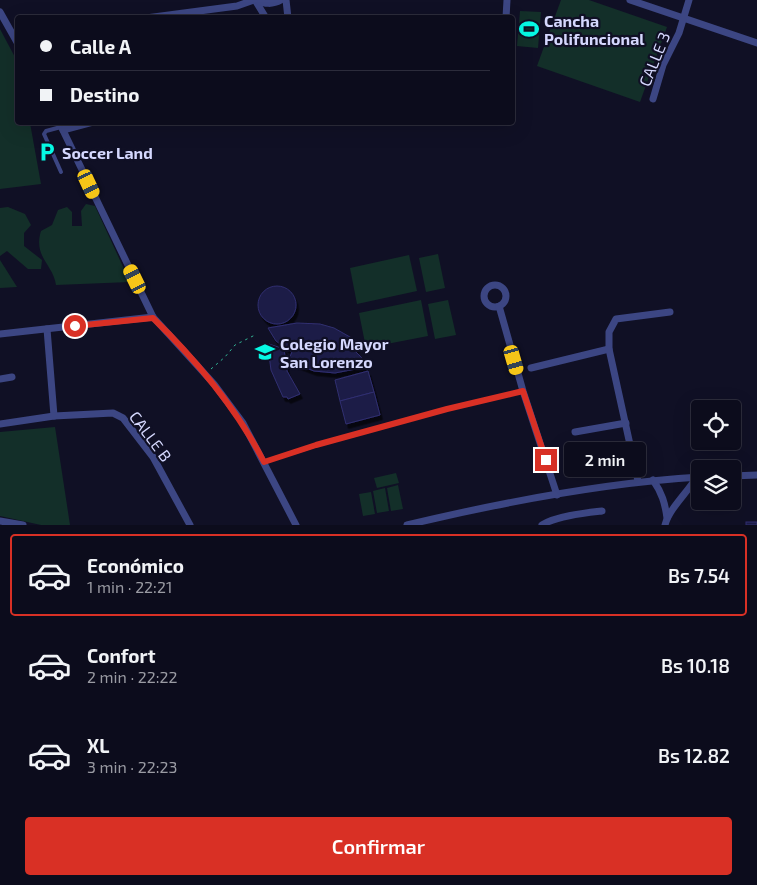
<!DOCTYPE html>
<html lang="es">
<meta charset="utf-8">
<style>
:root{--surface:#0c0c1c;--page:#1a1a29;--text:#f1f3f6;--muted:#9a9ba3;--line:#2c2c3b;--accent:#d93025}
body{margin:0;font-family:"Exo 2",sans-serif;background:var(--page);color:var(--text);height:100vh;display:flex;flex-direction:column;font-size:19px;white-space:nowrap}
*{box-sizing:border-box;margin:0}
p{font-size:16px;color:var(--muted)}
.icon{flex:none;width:28px;height:28px;fill:none;stroke:currentColor;stroke-width:2;stroke-linecap:round;stroke-linejoin:round}
.map{position:relative;height:525px;overflow:hidden}
.details{display:flex;flex-direction:column;background:var(--surface);flex:1}
.details>*{flex:none}
.guide{position:absolute;left:15px;top:15px;width:500px;height:110px;border-radius:5px;box-shadow:0 5px 20px #0002,0 0 0 1px var(--line);display:grid;align-content:center;height:110px;padding:0 25px;background:var(--surface)}
.fabs{position:absolute;left:691px;top:400px;display:grid;gap:10px}
.fabs a{display:grid;place-items:center;width:50px;height:50px;border-radius:5px;background:var(--surface);box-shadow:0 5px 20px #0002,0 0 0 1px var(--line);font-size:25px}
.end{position:absolute;width:22px;height:22px;margin:-11px;border:6px solid #d93025;background:#fff;box-shadow:0 0 0 2px #fff}
.from{border-radius:50%}
.bubble{position:absolute;height:35px;border-radius:5px;background:var(--surface);box-shadow:0 5px 20px #0002,0 0 0 1px var(--line);font-size:16px;font-weight:600;line-height:35px;text-align:center}
.car{position:absolute;width:15px;height:30px;margin:-15px -8px;border-radius:6px;box-shadow:0 0 4px 1px #0007;background:linear-gradient(#f5c518 24%,#345 0 40%,#f5c518 0 76%,#345 0 86%,#f5c518 0)}
.guide b{display:flex;align-items:center;gap:18px;height:48px;font-size:19px}
.guide b+b{border-top:1px solid var(--line)}
.guide i{width:12px;height:12px;background:var(--text)}
ul{padding:9px 0 0;list-style:none}
li{display:flex;align-items:center;gap:15px;height:82px;margin:0 10px 8px;padding:0 15px;border:2px solid transparent;border-radius:5px}
li div{flex:1}
li b{display:block;font-size:19px}
li em{font-style:normal;font-weight:600}
li.selected{border-color:var(--accent)}
li>.icon{width:45px;height:45px;stroke-width:1.5}
.primary-button{display:flex;gap:10px;margin-top:auto;padding:10px 25px}
.primary-button a{flex:1;height:58px;border-radius:5px;background:var(--accent);color:#fff;font-size:20px;font-weight:600;line-height:58px;text-align:center}
.map>svg:first-child{display:block}
</style>
<div class="map">
<svg width="757" height="525" viewBox="0 0 757 525">
<defs>
<filter id="shadow"><feDropShadow dx="2.5" dy="4.5" stdDeviation="0" flood-color="#0009"/></filter>
</defs>
<rect width="100%" height="100%" fill="#101025"/>
<g fill="#132f29">
<path d="M561,0h28l78,27 -27,75 -103,-36z"/>
<path d="M520,11l21,1 -3,36 -21,-2z"/>
<path d="M0,29l17,32v30l-3,5 3,5 1,21 12,1 11,61 -41,5z"/>
<path d="M86,204l9,2 35,76 -74,3c-3,-21 -23,-28 -15,-54l11,-6 6,-15 9,-3 5,5v14h10l-1,-15z"/>
<path d="M8,207l17,7 6,11 -7,8v13l18,14 -1,9h-13l-21,-18 -7,5v-48z"/>
<path d="M438,254l7,34 -19,4 -7,-34z"/>
<path d="M409,255l8,36 -60,13 -7,-36z"/>
<path d="M0,260l17,27 -17,1z"/>
<path d="M421,300l7,36 -62,12 -7,-35z"/>
<path d="M448,300l8,35 -21,4 -7,-35z"/>
<path d="M55,427l15,98h-29l-41,-9v-84z"/>
<path d="M396,473l3,10 -22,5 -3,-10z"/>
<path d="M398,485l5,24 -12,2 -4,-23z"/>
<path d="M385,488l4,23 -12,2 -4,-22z"/>
<path d="M371,492l4,22 -12,2 -4,-22z"/>
</g>
<g fill="none" stroke-linecap="round" stroke-linejoin="round">
<path stroke="#0d2d46" stroke-width="2.5" d="M512,78l3,-4"/>
</g>
<g fill="#1d1c46" stroke="#302f71" filter="url(#shadow)">
<circle cx="277" cy="305" r="19"/>
<path d="M297,323l23,1 14,4 16,9 9,6 -4,8 8,8 3,8 -31,6 -21,-2 -26,-10 4,-9 -16,-11 -8,-13z"/>
<path d="M269,344l15,5 3,22 13,23 -12,5 -1,-2h-4l-12,-27 -2,-15z"/>
<path d="M368,371l6,21 -34,9 -5,-21z"/>
<path d="M374,392l6,23 -34,9 -6,-23z"/>
<rect x="746" y="522" width="11" height="3"/>
</g>
<g fill="none" stroke-linecap="round" stroke-linejoin="round">
<path stroke="#32b595" stroke-width="1" stroke-dasharray="2.5 4" stroke-linecap="butt" d="M211,369l14,-12 10,-12 20,-10"/>
<g stroke="#3c4683" stroke-width="4">
<path d="M61,172l-17,-38 2,-3 15,-4"/>
<path d="M264,462l53,-17 130,-36 76,-18"/>
</g>
<g stroke="#3c4683" stroke-width="7">
<path d="M255,0l11,18"/>
<path d="M256,0c9,4 16,5 25,0"/>
<path d="M286,0l2,18"/>
<path d="M630,0l127,43"/>
<path d="M0,12l18,32"/>
<path d="M146,18l91,-12 17,-6"/>
<path d="M506,18l1,-18"/>
<path d="M653,99l10,-34 16,-32 10,-33"/>
<path d="M59,122l94,195 61,67 29,39 53,102"/>
<path d="M63,130l30,-8"/>
<circle cx="495" cy="296" r="11"/>
<path d="M499,306l24,85 34,104"/>
<path d="M47,329l7,87"/>
<path d="M0,334l153,-17"/>
<path d="M531,368l78,-19"/>
<path d="M0,379l12,-2"/>
<path d="M0,424l54,-8 59,-3 10,5 30,39 37,68"/>
<path d="M575,432l51,-9"/>
<path d="M732,476l25,-1"/>
<path d="M653,480c9,13 12,23 14,38"/>
<path d="M638,481l-29,-132v-17l7,-13 54,-7"/>
<path d="M0,521l23,4"/>
<path d="M407,525c96,-23 194,-42 293,-48"/>
<path d="M542,525c14,-9 43,-12 60,-14"/>
<path d="M665,525c4,-16 22,-32 31,-47"/>
</g>
</g>
<g fill="none" stroke-linecap="round" stroke-linejoin="round">
<path stroke="#d93025" stroke-width="6" d="M75,326l78,-8c44,43 83,89 111,144l52,-17 131,-36 76,-18 23,69"/>
</g>
<defs>
<symbol id="stadium-bare" viewBox="-9 -9 18 18"><path d="M0-5a6.5 5 0 1 0 0 10a6.5 5 0 1 0 0-10ZM-3.5-1.8h7v3.6h-7Z" fill="#06f9e4" stroke="#101025" stroke-width="2.5" paint-order="stroke"/></symbol>
<symbol id="parking-bare" viewBox="-9 -9 18 18"><path d="M-3.5-5.5H1a3.5 3.5 0 0 1 0 7H-1V5.5H-3.5ZM-1-3.4V-.6H.8a1.4 1.4 0 0 0 0-2.8Z" fill="#06f9e4" stroke="#101025" stroke-width="2.5" paint-order="stroke"/></symbol>
<symbol id="school-bare" viewBox="-9 -9 18 18"><path d="M0-5L7-2L0 1L-7-2ZM-4 1L0 2.5L4 1V4Q0 6-4 4Z" fill="#06f9e4" stroke="#101025" stroke-width="2.5" paint-order="stroke"/></symbol>
</defs>
<g fill-rule="evenodd">
<use href="#stadium-bare" x="515" y="15" width="28" height="28"/>
<use href="#parking-bare" x="33" y="138" width="28" height="28"/>
<use href="#school-bare" x="251" y="338" width="28" height="28"/>
</g>
<g text-anchor="middle" dominant-baseline="central" stroke-width="4.5" stroke-linejoin="round" paint-order="stroke">
<g font-size="16" font-weight="bold" fill="#d5d8fe" stroke="#101025" text-anchor="start">
<text x="544" y="20">Cancha<tspan x="544" dy="18">Polifuncional</tspan></text>
<text x="62" y="152">Soccer Land</text>
<text x="280" y="343">Colegio Mayor<tspan x="280" dy="18">San Lorenzo</tspan></text>
</g>
<g font-size="16" fill="#d5d8fe" stroke="#101025">
<text transform="translate(654 59) rotate(-68)">CALLE 3</text>
<text transform="translate(151 436) rotate(53)">CALLE B</text>
</g>
</g>
</svg>
<div class="fabs">
<a><svg class="icon" aria-label="locate" viewBox="0 0 24 24"><circle cx="12" cy="12" r="6"/><path d="M12 2v4M12 18v4M2 12h4M18 12h4"/></svg></a>
<a><svg class="icon" aria-label="layers" viewBox="0 0 24 24"><path d="M12 4l9 5-9 5-9-5zM3 14l9 5 9-5"/></svg></a>
</div>
<i class="end from" style="left:75px;top:326px"></i>
<i class="end" style="left:546px;top:460px"></i>
<div class="bubble" style="left:564px;top:442px;width:82px">2 min</div>
<i class="car" style="left:89px;top:184px;rotate:155deg"></i>
<i class="car" style="left:135px;top:279px;rotate:334deg"></i>
<i class="car" style="left:514px;top:360px;rotate:164deg"></i>
<div class="guide">
<b><i class="from"></i>Calle A</b>
<b><i></i>Destino</b>
</div>
</div>
<section class="details">
<ul>
<li class="selected"><svg class="icon" aria-label="car" viewBox="0 0 24 24"><path d="M5 17H2v-5l4-1 3-4h7l3 4 3 1v5h-3M9 17h6M6 11h13"/><circle cx="7" cy="17" r="2"/><circle cx="17" cy="17" r="2"/></svg><div><b>Económico</b><p>1 min · 22:21</p></div><em>Bs 7.54</em></li>
<li><svg class="icon" aria-label="car" viewBox="0 0 24 24"><path d="M5 17H2v-5l4-1 3-4h7l3 4 3 1v5h-3M9 17h6M6 11h13"/><circle cx="7" cy="17" r="2"/><circle cx="17" cy="17" r="2"/></svg><div><b>Confort</b><p>2 min · 22:22</p></div><em>Bs 10.18</em></li>
<li><svg class="icon" aria-label="car" viewBox="0 0 24 24"><path d="M5 17H2v-5l4-1 3-4h7l3 4 3 1v5h-3M9 17h6M6 11h13"/><circle cx="7" cy="17" r="2"/><circle cx="17" cy="17" r="2"/></svg><div><b>XL</b><p>3 min · 22:23</p></div><em>Bs 12.82</em></li>
</ul>
<div class="primary-button"><a>Confirmar</a></div>
</section>
